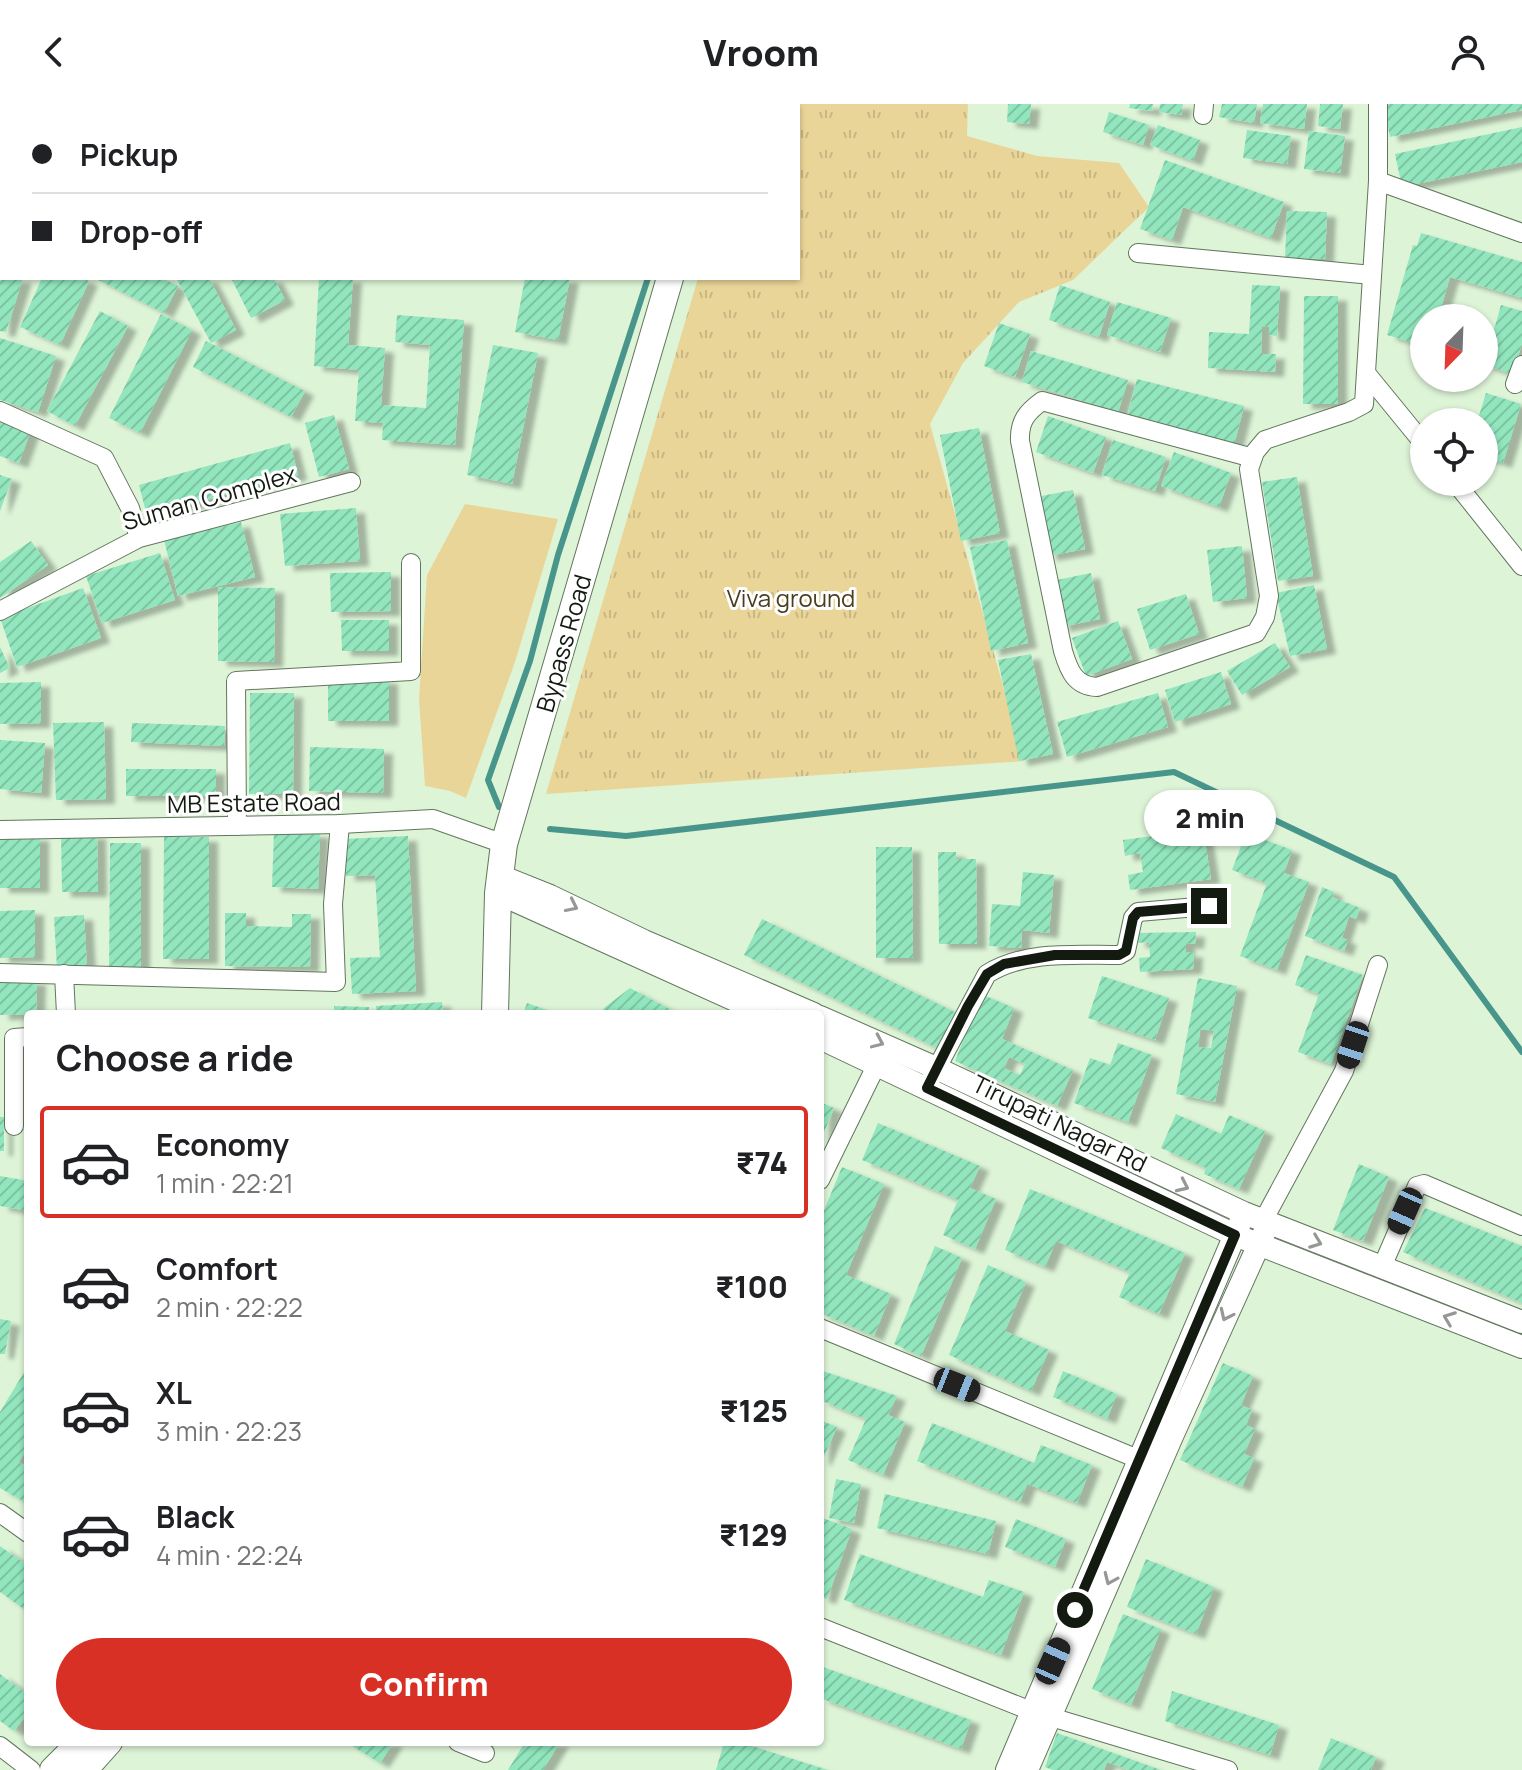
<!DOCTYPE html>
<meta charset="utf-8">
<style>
:root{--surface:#fff;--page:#f6f6f6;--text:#202124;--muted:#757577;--line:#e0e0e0;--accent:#d93025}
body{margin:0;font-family:Manrope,sans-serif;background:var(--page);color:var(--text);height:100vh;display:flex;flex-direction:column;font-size:30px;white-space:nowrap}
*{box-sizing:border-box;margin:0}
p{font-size:26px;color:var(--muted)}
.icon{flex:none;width:44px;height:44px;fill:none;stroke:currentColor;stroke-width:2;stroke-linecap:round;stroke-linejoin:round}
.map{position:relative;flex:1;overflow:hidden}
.panel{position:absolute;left:24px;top:906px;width:800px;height:736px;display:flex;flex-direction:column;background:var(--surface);border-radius:8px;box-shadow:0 2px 6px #0004}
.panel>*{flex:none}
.guide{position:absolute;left:0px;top:0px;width:800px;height:176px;box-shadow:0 2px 6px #0004;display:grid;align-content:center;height:176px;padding:0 32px;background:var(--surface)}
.needle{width:52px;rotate:203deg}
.controls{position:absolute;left:1410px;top:200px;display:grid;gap:16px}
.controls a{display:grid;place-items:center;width:88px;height:88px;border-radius:50%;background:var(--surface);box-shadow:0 2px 6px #0004;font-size:40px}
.end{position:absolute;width:36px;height:36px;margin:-18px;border:10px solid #131b11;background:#fff;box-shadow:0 0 0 4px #fff}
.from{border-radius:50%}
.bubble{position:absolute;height:56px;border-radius:28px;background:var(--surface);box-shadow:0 2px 6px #0004;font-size:26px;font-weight:800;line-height:56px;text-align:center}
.car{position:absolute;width:24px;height:48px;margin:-24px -12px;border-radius:10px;box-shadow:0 0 6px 2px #0007;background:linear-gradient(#222 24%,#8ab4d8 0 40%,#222 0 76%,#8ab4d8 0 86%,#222 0)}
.guide b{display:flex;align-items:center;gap:28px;height:76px;font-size:30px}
.guide b+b{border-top:2px solid var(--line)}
.guide i{width:20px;height:20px;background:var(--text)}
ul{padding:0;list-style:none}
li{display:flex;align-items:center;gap:24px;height:112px;margin:0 16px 12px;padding:0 16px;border:4px solid transparent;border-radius:8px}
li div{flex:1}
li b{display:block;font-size:30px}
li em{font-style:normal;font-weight:800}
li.on{border-color:var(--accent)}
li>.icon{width:72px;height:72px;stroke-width:1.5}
h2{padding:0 32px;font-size:36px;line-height:96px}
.button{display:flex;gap:16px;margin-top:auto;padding:16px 32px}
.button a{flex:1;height:92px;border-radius:48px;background:var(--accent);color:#fff;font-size:32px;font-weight:800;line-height:92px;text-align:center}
header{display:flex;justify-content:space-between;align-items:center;height:104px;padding:0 32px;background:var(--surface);font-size:36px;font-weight:800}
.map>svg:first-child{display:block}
</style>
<header><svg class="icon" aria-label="back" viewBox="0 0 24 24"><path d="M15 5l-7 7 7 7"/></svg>Vroom<svg class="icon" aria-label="person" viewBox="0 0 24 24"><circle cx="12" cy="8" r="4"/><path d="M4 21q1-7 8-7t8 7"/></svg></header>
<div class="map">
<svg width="1522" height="1666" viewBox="0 0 1522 1666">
<defs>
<pattern id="park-tufts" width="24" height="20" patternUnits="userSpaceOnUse" patternTransform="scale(2)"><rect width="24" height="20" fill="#ead599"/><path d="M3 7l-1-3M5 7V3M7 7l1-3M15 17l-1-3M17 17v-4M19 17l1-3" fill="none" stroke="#c8b683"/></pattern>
<pattern id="building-hatch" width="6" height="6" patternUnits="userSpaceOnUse" patternTransform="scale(2)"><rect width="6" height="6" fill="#92e6be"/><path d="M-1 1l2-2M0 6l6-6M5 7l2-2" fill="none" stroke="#7dc5a2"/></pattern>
<filter id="shadow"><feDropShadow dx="9" dy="5" stdDeviation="2" flood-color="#0004"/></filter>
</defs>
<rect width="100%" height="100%" fill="#ddf4d7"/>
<path fill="url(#park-tufts)" d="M748,0h220l-1,32 70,20 82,7 30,44 -76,73 -54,22 -56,61 -33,61 94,337 -478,33 152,-516h100v-172h-50z"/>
<path fill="#ead599" d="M465,400l93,15 -43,143 -49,136 -16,-7 -25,-5 -6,-87 8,-124z"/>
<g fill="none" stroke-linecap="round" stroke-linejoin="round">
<g stroke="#48968b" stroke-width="6">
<path d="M697,2v-2"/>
<path d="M499,703l-11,-27 42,-119 28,-106 90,-277"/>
<path d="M550,725l76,7 548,-64 220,105 128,175"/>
</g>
</g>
<g fill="url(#building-hatch)" fill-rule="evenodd" filter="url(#shadow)">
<path d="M1008,0h23l-2,20 -22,-2z"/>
<path d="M1130,0h23l-1,7 -23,-3z"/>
<path d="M1160,0h23l-2,11 -22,-3z"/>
<path d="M1222,0h35l-3,19 -35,-6z"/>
<path d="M1263,0h44l-3,25 -44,-6z"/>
<path d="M1320,0h23l-3,25 -22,-3z"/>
<path d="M1383,0h139v6l-132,27z"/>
<path d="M1109,8l40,13 -6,20 -40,-13z"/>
<path d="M1158,21l42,15 -7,21 -43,-16z"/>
<path d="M1522,23v35l-120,25 -7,-33z"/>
<path d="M1247,26l44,6 -4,28 -44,-6z"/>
<path d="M1309,27l36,5 -5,37 -36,-4z"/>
<path d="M1165,56l119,42 -13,36 -88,-31 -11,33 -32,-11z"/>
<path d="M1287,107l40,1 -2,47 -40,-1z"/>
<path d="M1421,129l101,29v36l-72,-21 -12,41h-14v28l-37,-11 26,-90 4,1z"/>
<path d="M0,174h23l-17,54 -6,-1z"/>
<path d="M42,174h40l7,3 -29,64 -40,-18z"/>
<path d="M94,174h68l16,8 -14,27z"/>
<path d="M176,174h33l27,52 -25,13z"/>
<path d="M231,174h43l11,22 -34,18z"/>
<path d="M319,174h34l-5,67 37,3 -4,57 45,3 4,-63 -35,-3 2,-27 67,5 -9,125 -73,-5 1,-17 -28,-2 4,-51 -45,-4z"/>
<path d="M525,174h45l-12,62 -43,-8z"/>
<path d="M1060,181l50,17 -11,35 -50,-17z"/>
<path d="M1252,181l28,1 -3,50 -8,-1v-8l-7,-1 -1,28h15l-1,18 -67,-4 1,-36 40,2z"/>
<path d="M1304,192h34v108h-35z"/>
<path d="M1117,198l54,16 -11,34 -53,-17z"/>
<path d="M1501,201l21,6v32l-9,31 -29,-9z"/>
<path d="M100,207l28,15 -53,100 -28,-15z"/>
<path d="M161,210l31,16 -52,103 -31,-15z"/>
<path d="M999,219l31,11 -15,43 -31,-11z"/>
<path d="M0,234l56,18 -18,56 -38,-12z"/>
<path d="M206,237l99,50 -14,26 -98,-50z"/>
<path d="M493,241l45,8 -26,131 -45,-9z"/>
<path d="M1031,247l97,29 -10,32 -96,-30z"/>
<path d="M1137,275l107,27 -11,43 -107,-28z"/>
<path d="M1486,289l35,11 -18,59 -19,-6v-35h-7z"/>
<path d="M334,311l15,54 -30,8 -14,-54z"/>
<path d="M0,312l32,11 -13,36 -19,-7z"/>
<path d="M1048,312l58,21 -13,36 -57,-21z"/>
<path d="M979,324l21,105 -39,8 -21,-106z"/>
<path d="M1113,336l53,17 -11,34 -53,-16z"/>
<path d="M290,339l8,32 -151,41 -8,-31z"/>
<path d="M1174,348l57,21 -12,34 -58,-21z"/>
<path d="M0,371l12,4 -12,32z"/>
<path d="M1297,373l16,99 -35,5 -16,-99z"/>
<path d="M1073,386l12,59 -37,7 -12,-59z"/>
<path d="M356,404l4,53 -75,5 -5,-52z"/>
<path d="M241,418l14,55 -77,19 -14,-56z"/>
<path d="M1007,436l21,103 -37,8 -21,-104z"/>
<path d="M31,437l17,24 -48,33v-36z"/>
<path d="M1242,442l5,52 -34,4 -6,-52z"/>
<path d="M160,449l15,47 -73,23 -16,-47z"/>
<path d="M391,468v39l-60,1 -1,-39z"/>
<path d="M1091,469l9,46 -39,8 -9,-46z"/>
<path d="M1314,481l13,64 -37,7 -14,-63z"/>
<path d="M218,483l57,1 -1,74 -56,-1z"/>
<path d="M83,484l18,50 -84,29 -17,-49z"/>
<path d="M1186,490l13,40 -49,16 -13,-41z"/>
<path d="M341,516h48v31h-47z"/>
<path d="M1118,517l14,38 -46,17 -14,-38z"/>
<path d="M1275,539l15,24 -48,28 -15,-24z"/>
<path d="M0,543l10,21 -10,5z"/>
<path d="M1031,550l22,100 -34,7 -21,-101z"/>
<path d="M1221,568l10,32 -56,18 -10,-32z"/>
<path d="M328,574l61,1v42h-61z"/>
<path d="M41,578v41l-41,1v-41z"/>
<path d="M250,589h44l-1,101h-44z"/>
<path d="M1158,589l10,34 -101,30 -10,-35z"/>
<path d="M104,618l2,77 -50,1 -3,-77z"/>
<path d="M132,619l93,3 -1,20 -93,-4z"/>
<path d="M0,636l45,3 -4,50 -41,-4z"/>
<path d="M310,643l74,2 -1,44 -74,-2z"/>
<rect x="126" y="665" width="90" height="27"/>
<path d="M1203,725l8,50 -81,11 -2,-15 15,-3 -3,-19 -15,3 -2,-16z"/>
<path d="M274,727l46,2 -2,56 -46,-2z"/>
<path d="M1246,729l46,17 -8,23 25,9 -32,88 -37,-14 27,-73 -35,-13z"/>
<path d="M61,730h36l1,58h-36z"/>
<rect x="0" y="732" width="40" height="52"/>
<path d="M408,732l8,155 -64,3 -2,-36 30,-1 -5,-82 -29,1 -2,-37z"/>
<path d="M164,733h45v122h-46z"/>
<path d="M110,739h31v130h-32z"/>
<path d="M876,743h36l1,111h-37z"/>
<path d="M938,748h18v7h20l1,85h-38z"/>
<path d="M1023,768l31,3 -5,58 -27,-3 -1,18 -32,-2 3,-42 28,2z"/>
<path d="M1322,783l12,5 -2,5 28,11 -4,11 -7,-3 -7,22 6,2 -4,11 -39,-15z"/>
<path d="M35,806v47l-35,1v-47z"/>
<path d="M225,809h21v13l46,1v-13h19l-1,53 -85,-1z"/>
<path d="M84,811l3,52 -30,2 -3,-52z"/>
<path d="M762,815l195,94 -18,36 -195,-94z"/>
<path d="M1196,828l-1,12 -9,-1v10l8,-1 -1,17 -53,3 -1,-14 11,-1 -1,-15 -12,1 -1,-10z"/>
<path d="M1306,851l57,20 -32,89 -33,-12 21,-58 -24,-9z"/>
<path d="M1102,872l67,22 -14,42 -67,-22z"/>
<path d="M1198,874l39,8 -22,116 -39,-8zM1200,925l14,2 -3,17 -13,-1z"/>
<path d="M0,875l37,1 -1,34 -36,1z"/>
<path d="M630,884l49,26h-79l4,-6z"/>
<path d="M981,890l33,14 -12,31 71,31 -16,36 -102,-45zM1009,953l16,7 -5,11 -16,-7z"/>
<path d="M442,898l1,12h-67v-8z"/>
<path d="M527,899l31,11h-35z"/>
<path d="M334,902l35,1v7h-35z"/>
<rect x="190" y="906" width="63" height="4"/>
<rect x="261" y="906" width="51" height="4"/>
<path d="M1118,939l34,12 -24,67 -54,-19 16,-45 20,7z"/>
<path d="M820,998l14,6 -14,34z"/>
<path d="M1176,1010l45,20 8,-19 36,16 -26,58 -35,-15 2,-6 -45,-20z"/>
<rect x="0" y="1013" width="4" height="34"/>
<path d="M878,1019l102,43 -10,22 26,11 -21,50 -32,-14 15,-35 -96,-40z"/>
<path d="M1359,1060l30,13 -26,64 -30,-11z"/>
<path d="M842,1063l42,17 -38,91 45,19 -17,42 -54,-23 3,-17 -3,-1v-75z"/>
<path d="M0,1072l28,5v30l-28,-5z"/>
<path d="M1030,1085l155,64 -26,61 -40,-17 11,-25 -74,-31 -11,26 -40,-17z"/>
<path d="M1425,1104l97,38v57l-119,-51z"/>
<path d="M935,1142l27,12 -41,98 -27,-12z"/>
<path d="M988,1161l38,17 -21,49 44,19 -18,41 -82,-36z"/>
<path d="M0,1215l11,2 -6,33h-5z"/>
<path d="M1223,1259l30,13 -12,29 11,5 -6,15 9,4 -11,25 10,4 -12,29 -62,-27z"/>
<path d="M26,1265l2,1v77l-9,15 9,5v37l-28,-16v-76z"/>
<path d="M820,1266l77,26 -9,19 17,7 -22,53 -35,-15 18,-41 -46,-19z"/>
<path d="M1063,1267l54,23 -10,25 -54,-22z"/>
<path d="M820,1316l17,7 -15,34 -2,-1z"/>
<path d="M932,1319l102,40 7,-18 51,20 -15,38 -50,-19 -7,18 -103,-41z"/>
<path d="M836,1375l25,5 -7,39 -25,-5z"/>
<path d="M885,1390l111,27 -8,33 -111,-26z"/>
<path d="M820,1413l32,12 -25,70 -7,-2z"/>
<path d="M1016,1415l50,20 -11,28 -50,-20z"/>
<path d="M0,1442l28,20v46l-28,-20z"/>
<path d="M860,1450l123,43 6,-17 35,12 -23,63 -157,-55z"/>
<path d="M1146,1455l68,28 -18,47 -69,-27z"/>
<path d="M1123,1510l38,15 -30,76 -39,-16z"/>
<path d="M820,1562l151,54 -10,29 -141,-51z"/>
<path d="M0,1570l28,21v18l-14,18 -14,-10z"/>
<path d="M1172,1587l107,34 -9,30 -105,-34z"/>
<path d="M1057,1629l104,37h-32l-22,-8 -3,8h-51l-8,-3z"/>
<path d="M1331,1634l45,19 -5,13h-53z"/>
<path d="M346,1638h48l-14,21z"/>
<path d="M525,1638h35l-17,28h-35z"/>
<path d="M724,1638h15l89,28h-112z"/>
</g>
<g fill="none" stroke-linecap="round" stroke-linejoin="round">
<defs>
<g id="minor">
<path d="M1378,0v77"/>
<path d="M288,2l1,-2"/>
<path d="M1203,11l1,-11"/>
<path d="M1138,149l234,22"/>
<path d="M1366,269l58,71"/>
<path d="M1515,280l7,-19"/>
<path d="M0,307l104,47 26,50 9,30"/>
<path d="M1253,354l-211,-57c-15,11 -23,20 -22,40l43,210c6,20 12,35 34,36l159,-54 9,-16 4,-21 -20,-127 6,-17 10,-12 84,-28 15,-8 14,-223 144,52"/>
<path d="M1455,378l67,84"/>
<path d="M0,507l139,-73 212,-56"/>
<path d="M237,722l-1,-145 175,-10v-108"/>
<path d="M0,726l340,-6 93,-5 71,25"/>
<path d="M0,869l336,9 -3,-78 7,-80"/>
<path d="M64,870l2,40"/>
<path d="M931,975l56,-105c39,-24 88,-19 132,-19l7,-4 7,-33 5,-6 71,-6"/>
<path d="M14,1022v-88l14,-1"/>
<path d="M820,1076l57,-116"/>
<path d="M1263,1117l81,-150 34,-106"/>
<path d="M1382,1163l35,-81 7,-2 98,42"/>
<path d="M820,1224l318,131"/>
<path d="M0,1409l28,20"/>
<path d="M820,1523l211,84 197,59"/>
<path d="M458,1638l27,11"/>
<path d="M0,1642l31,24"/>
</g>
<g id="tertiary">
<path d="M500,772l50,20 94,45 170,73"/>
<path d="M498,789l268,121"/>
<path d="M820,913l116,51 308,145 278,109"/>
<path d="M820,934l415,197 287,112"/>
<path d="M1007,1666l233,-547"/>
<path d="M1027,1666l146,-336 92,-203"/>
</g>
<g id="secondary">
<path d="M720,2l1,-2"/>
<path d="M495,910l3,-121 6,-49 166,-566"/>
<path d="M53,1666l28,-28"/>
<path d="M84,1666l25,-28"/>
</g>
</defs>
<use href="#minor" stroke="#62765d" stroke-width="20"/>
<use href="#tertiary" stroke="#62765d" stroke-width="24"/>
<use href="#secondary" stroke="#62765d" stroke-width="28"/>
<use href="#minor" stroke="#fff" stroke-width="18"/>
<use href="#tertiary" stroke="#fff" stroke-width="22"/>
<use href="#secondary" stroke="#fff" stroke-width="26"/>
</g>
<defs><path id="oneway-chevron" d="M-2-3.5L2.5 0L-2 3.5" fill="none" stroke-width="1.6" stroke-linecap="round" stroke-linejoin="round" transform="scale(2)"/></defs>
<g stroke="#959894">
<use href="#oneway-chevron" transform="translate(572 802) rotate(26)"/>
<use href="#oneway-chevron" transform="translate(878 938) rotate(24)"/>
<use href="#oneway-chevron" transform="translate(1183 1082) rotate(25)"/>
<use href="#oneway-chevron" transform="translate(1316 1138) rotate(21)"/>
<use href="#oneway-chevron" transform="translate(1226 1211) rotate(115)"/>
<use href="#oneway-chevron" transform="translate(1449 1214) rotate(-159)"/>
<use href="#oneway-chevron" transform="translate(1110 1475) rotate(114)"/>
</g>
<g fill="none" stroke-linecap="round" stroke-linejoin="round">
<path stroke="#131b11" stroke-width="10" d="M1075,1506l160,-375 -308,-147 41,-82 19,-32 17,-10 51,-9h64l7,-4 7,-33 5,-6 71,-6"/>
</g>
<g text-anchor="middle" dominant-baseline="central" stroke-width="6" stroke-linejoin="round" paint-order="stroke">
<g font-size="24" fill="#131b11" stroke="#fff">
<text transform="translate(209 393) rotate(-16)">Suman Complex</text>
<text transform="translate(563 539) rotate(-74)">Bypass Road</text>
<text transform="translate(254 698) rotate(-1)">MB Estate Road</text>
<text transform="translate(1060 1019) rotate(26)">Tirupati Nagar Rd</text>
</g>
<g font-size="24" fill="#493e1d" stroke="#fff">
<text x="791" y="493">Viva ground</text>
</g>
</g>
</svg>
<div class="controls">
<a><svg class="needle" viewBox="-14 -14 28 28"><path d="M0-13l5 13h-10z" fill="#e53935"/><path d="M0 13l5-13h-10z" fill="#757577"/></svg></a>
<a><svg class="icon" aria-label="locate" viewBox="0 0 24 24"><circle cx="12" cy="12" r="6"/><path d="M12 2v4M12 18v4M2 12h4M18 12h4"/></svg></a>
</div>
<i class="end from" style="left:1075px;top:1506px"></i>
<i class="end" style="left:1209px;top:802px"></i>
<div class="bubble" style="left:1144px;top:686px;width:132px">2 min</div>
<i class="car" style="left:1353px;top:941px;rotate:198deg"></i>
<i class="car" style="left:1405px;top:1107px;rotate:204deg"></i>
<i class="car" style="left:957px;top:1281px;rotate:112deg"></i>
<i class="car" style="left:1053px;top:1557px;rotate:24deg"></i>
<div class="guide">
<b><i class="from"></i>Pickup</b>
<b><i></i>Drop-off</b>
</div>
<section class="panel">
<h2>Choose a ride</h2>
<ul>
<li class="on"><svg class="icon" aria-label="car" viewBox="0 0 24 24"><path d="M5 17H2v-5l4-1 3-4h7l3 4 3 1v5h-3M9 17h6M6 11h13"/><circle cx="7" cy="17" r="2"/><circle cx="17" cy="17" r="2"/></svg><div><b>Economy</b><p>1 min · 22:21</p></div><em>₹74</em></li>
<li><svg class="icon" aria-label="car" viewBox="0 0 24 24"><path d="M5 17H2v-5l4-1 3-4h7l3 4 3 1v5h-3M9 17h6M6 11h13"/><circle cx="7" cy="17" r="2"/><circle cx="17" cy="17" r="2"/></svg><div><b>Comfort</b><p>2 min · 22:22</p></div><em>₹100</em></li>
<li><svg class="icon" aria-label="car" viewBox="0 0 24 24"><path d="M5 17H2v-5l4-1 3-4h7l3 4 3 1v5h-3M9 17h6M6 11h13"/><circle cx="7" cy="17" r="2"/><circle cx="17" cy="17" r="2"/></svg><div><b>XL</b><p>3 min · 22:23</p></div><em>₹125</em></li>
<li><svg class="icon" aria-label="car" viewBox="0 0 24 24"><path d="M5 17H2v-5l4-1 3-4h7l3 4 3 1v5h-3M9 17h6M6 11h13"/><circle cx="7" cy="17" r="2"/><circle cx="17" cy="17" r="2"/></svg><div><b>Black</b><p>4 min · 22:24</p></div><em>₹129</em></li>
</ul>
<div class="button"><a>Confirm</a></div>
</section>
</div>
